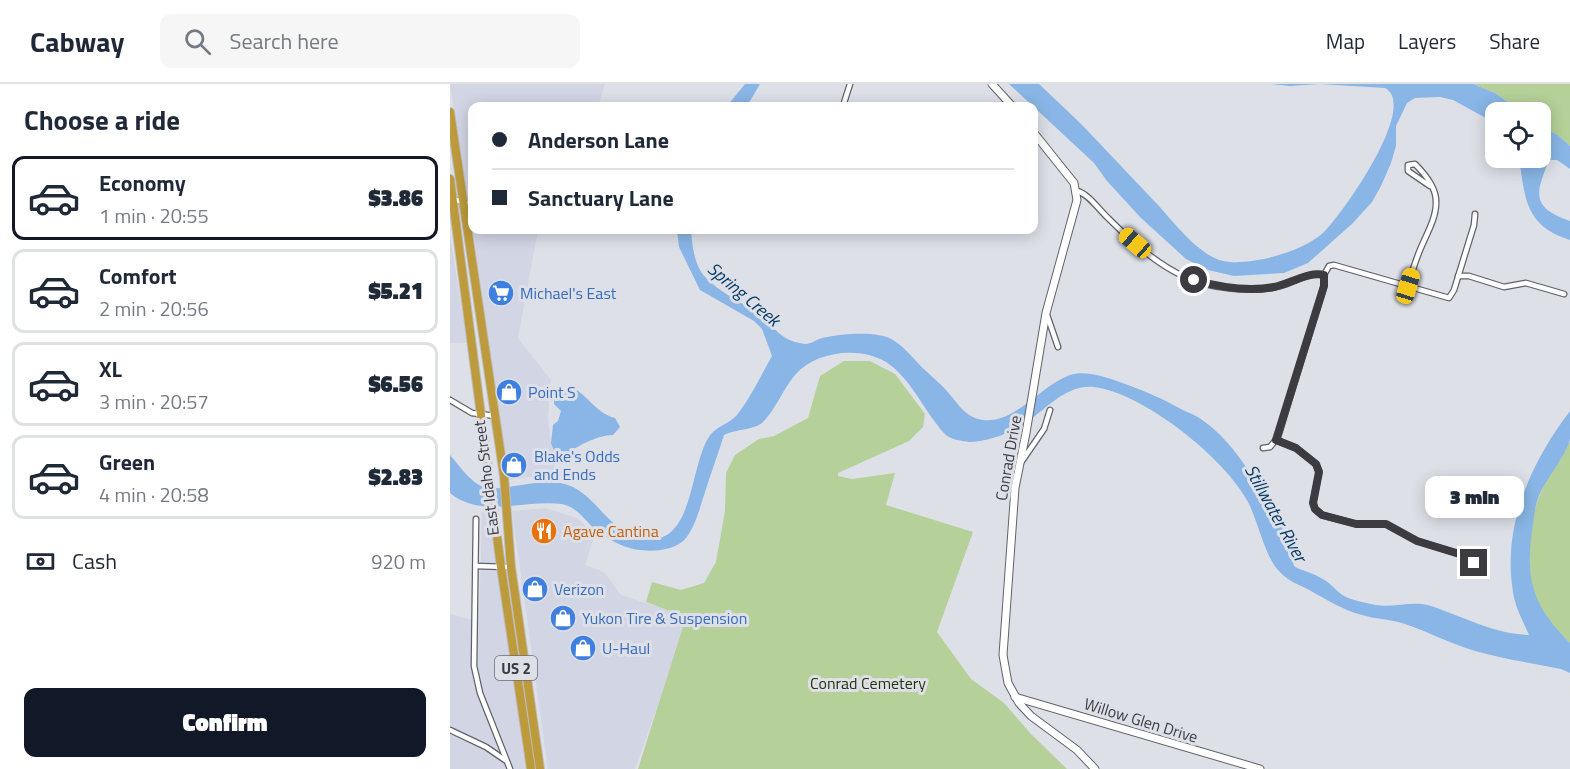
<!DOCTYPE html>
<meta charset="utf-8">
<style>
:root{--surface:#fff;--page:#f6f6f7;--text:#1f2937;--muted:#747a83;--line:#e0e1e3;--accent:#111827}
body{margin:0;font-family:"Titillium Web",sans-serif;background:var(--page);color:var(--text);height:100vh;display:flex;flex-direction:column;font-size:22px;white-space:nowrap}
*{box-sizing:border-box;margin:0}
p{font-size:20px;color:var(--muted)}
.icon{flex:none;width:33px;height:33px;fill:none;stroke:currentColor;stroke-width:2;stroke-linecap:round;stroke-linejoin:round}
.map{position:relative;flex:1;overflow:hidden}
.drawer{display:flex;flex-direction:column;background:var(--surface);width:450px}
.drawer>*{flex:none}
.guide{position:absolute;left:18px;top:18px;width:570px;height:132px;border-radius:12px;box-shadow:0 3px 15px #0003;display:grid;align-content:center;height:132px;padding:0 24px;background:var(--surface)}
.tools{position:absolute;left:1035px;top:18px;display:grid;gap:12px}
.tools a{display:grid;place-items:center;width:66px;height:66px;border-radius:12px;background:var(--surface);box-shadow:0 3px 15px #0003;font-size:30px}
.end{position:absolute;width:27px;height:27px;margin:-14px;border:8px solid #3c3c40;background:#fff;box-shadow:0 0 0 3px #fff}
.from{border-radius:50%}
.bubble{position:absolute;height:42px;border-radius:12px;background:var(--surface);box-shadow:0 3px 15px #0003;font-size:20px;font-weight:800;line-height:42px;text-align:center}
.car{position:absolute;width:18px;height:36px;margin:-18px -9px;border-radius:8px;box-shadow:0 0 4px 2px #0007;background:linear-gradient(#f5c518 24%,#345 0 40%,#f5c518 0 76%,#345 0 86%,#f5c518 0)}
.guide b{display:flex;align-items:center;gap:21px;height:57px;font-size:22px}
.guide b+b{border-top:2px solid var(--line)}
.guide i{width:15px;height:15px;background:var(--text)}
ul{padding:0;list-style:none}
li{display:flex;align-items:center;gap:18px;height:84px;margin:0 12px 9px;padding:0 12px;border:3px solid var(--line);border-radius:12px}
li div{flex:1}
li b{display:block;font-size:22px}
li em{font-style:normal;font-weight:800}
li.selected{border-color:var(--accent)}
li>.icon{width:54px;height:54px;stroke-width:1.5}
h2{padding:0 24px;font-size:27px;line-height:72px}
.pay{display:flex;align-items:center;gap:15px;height:66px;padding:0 24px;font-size:22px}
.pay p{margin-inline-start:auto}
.action{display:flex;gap:12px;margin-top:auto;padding:12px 24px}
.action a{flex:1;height:69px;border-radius:12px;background:var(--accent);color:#fff;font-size:24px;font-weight:800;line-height:69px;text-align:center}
header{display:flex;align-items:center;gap:36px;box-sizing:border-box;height:84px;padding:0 30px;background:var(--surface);border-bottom:2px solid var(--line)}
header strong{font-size:28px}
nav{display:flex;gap:33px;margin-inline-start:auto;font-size:21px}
.search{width:420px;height:54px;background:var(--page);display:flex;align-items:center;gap:15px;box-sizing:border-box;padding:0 21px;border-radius:12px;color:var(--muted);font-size:22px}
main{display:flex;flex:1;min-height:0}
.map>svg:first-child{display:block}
</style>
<header>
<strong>Cabway</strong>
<div class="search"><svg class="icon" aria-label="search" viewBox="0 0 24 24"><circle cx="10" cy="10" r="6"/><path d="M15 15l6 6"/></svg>Search here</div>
<nav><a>Map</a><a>Layers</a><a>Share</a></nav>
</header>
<main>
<section class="drawer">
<h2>Choose a ride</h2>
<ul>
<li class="selected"><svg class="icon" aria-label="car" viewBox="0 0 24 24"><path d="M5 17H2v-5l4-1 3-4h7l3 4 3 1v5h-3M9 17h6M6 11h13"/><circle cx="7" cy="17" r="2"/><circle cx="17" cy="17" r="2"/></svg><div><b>Economy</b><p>1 min · 20:55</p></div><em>$3.86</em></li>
<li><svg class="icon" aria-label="car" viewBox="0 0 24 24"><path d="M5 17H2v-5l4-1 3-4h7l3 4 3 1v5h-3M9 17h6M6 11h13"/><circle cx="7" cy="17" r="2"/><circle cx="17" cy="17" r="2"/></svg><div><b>Comfort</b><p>2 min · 20:56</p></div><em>$5.21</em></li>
<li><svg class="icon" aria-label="car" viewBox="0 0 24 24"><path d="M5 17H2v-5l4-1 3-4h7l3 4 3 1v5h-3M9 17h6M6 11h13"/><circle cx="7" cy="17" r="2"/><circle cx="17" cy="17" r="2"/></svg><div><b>XL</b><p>3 min · 20:57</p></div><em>$6.56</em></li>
<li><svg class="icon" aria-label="car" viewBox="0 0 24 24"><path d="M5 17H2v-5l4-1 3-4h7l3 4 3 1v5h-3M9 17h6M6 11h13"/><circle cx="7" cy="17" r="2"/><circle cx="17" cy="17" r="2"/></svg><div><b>Green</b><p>4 min · 20:58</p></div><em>$2.83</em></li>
</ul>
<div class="pay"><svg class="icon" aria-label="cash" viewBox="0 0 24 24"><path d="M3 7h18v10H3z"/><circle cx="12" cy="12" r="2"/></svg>Cash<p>920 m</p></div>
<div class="action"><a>Confirm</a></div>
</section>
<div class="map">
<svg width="1120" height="685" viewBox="0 0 1120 685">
<rect width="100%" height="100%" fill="#dee0e8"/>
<g fill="#d2d5e4">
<path d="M0,0h155l-7,22h-126v95l-5,-5z"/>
<path d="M23,146h65l-20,108 33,42 -3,39 8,54 -47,7z"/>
<path d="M0,150l17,109h-17z"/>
<path d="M96,424l31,10 18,16 -10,31 19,7 17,23 65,21 -26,83 -25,70h-87l-36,-258z"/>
<path d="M41,426l36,259h-77v-155l29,8 3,-110z"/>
</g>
<g fill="#b5d098">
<path d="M1023,0h97v62l-12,-11 -17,-8 -1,-15h-18l-27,-19z"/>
<path d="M394,277h26l25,13 30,40 -2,13 -14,14 -71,32v3l14,3 43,-6 -9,32 87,27 -36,100 34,47 33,24 27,31 36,35h-429l48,-152 -40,-15 6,-20 29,8 23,-7 12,-21 9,-51 1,-38 9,-18 24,-16 15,-3 34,-18 12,-42z"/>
<path d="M1120,358v201c-12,-12 -25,-24 -32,-40 -14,-28 -9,-80 2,-109 6,-16 20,-39 30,-52z"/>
</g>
<g fill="#89b6e6">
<path d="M295,0h15l-13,22h-20z"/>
<path d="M559,0h30c15,14 31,29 46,44 24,25 48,51 72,76 18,19 45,57 73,58 27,2 74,-11 94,-30 19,-19 95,-126 61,-144l-65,-4 -30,2 -19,-2h202l22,9 27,19h-26l-1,11 -42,-23 -13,-3 -25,1 -8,5 -11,23v20l-5,17 -10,23 -9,16 -19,21 -45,40 -24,10 -50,3 -26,-6 -22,-11 -45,-41 -34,-37 -13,-18z"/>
<path d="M1091,43l17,8 12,11v23l-13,-9h-8c-13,33 -19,47 21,61v19c-45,-14 -45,-42 -51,-82h21z"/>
<path d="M227,146h14c1,14 3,35 14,47 14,15 35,24 52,36 10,7 17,17 27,24 6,4 14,6 21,7 6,0 11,-4 17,-6 17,-4 56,-8 71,2 13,8 22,21 33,31 6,6 14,12 20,19 12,13 18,27 37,30 32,4 58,-35 87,-45 17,-6 42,4 58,10 19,7 35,14 53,24 8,4 17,7 24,13 28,21 47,52 63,82 14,26 22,29 26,62 8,5 17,6 25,11 9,4 15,11 22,17 7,6 26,9 35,11 19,3 37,-5 55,1 33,11 63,28 98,29 -6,-14 -14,-28 -16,-43 -11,-66 18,-130 57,-181 0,9 0,19 0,28 -2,12 -22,39 -29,52 -6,12 -7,27 -9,40 -7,51 2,76 38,112v30l-9,-4c-29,-6 -58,-10 -86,-18 -24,-7 -48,-20 -73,-28 -13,-4 -27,-4 -40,-8 -19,-5 -35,-15 -51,-24 -11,-6 -23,-10 -31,-19 -15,-14 -22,-51 -32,-70 -23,-44 -105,-109 -154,-115 -27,-3 -47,21 -67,35 -16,11 -39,20 -58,20 -6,-1 -15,-2 -20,-5 -7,-4 -12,-13 -17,-19 -13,-19 -27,-44 -46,-56 -27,-16 -70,-11 -91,13 -12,14 -19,34 -32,47 -8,8 -27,7 -39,13 -6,19 -13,38 -19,57 -5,15 -9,33 -19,46 -13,16 -48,15 -65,7 -7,-3 -13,-7 -20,-11 -14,-9 -22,-27 -39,-30 -36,-5 -81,15 -112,-11v-38c9,10 20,27 33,32 16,6 54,-9 77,-4 35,6 43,44 78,54 58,17 50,-74 73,-103 7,-8 19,-11 26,-19 14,-18 24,-40 35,-59l-10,-27 -8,-8 -54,-31 -21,-43z"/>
<path d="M119,302c18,7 26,27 46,32l5,9 -7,8c-15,0 -40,12 -50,23l-7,-1 -5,-14 2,-18 5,-4 3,-10 -7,-7v-8l8,-7z"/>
</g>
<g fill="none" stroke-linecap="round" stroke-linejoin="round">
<defs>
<g id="street">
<path d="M393,22l7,-22"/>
<path d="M627,107c12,3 22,19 31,27 22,22 48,46 77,59 27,12 65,16 95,9 13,-3 30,-15 44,-11v11l-46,151 -8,10 -7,1"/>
<path d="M3,115l19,6"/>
<path d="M874,191l5,-9 5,-1 115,33 5,-8 20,-65 1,-11"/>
<path d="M1008,192h11l35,11 22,-4 38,11"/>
<path d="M958,202c3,-10 6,-21 10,-31 6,-17 19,-36 18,-54 0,-13 -12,-28 -21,-37l-7,1v6l22,15"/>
<path d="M597,231l11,32"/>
<path d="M0,316l22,13 23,3"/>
<path d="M826,356l20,8 20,16 3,8 -6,31 2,6 7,6 34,9h30l31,17 49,15 8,7"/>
<path d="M572,377l22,-32 6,-19"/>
<path d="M26,435l-2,147 6,27 30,76"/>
<path d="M26,482l30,1"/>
<path d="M0,646l36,17 19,13"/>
</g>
<g id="secondary">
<path d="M542,0l20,22"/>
<path d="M584,49l40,50 3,17 -31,113 -20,120 -11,55 -12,167 5,28 11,20 12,13 46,34 18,19"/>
<path d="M565,613l245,72"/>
</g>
<g id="highway">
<path d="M0,28l54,364 7,91 29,202"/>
<path d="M0,95l51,388 30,202"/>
</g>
</defs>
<use href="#street" stroke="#606269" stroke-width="7"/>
<use href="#secondary" stroke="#606269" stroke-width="9"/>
<use href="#highway" stroke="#bdbdbe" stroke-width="10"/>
<use href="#street" stroke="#fff" stroke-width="4.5"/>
<use href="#secondary" stroke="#fff" stroke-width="7"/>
<use href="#highway" stroke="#bd9b3c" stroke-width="8"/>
</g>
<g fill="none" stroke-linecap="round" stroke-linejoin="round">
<path stroke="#3c3c40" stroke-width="8" d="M744,196c25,7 53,12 80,7 15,-3 35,-16 50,-12v11l-48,154 20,8 20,16 3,8 -6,31 2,6 7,6 34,9h30l31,17 49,15 8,7"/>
</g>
<defs>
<symbol id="supermarket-disc" viewBox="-11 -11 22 22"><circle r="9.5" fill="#3f7fe0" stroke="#dee0e8"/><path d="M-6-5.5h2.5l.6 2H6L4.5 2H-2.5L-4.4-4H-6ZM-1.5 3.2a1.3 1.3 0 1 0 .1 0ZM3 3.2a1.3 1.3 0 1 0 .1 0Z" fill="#fff"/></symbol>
<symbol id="shop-disc" viewBox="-11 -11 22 22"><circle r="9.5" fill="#3f7fe0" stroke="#dee0e8"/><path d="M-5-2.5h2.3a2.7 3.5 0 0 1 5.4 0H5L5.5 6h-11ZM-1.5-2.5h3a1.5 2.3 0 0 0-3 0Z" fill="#fff"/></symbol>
<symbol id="restaurant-disc" viewBox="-11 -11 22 22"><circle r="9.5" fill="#e8710a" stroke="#dee0e8"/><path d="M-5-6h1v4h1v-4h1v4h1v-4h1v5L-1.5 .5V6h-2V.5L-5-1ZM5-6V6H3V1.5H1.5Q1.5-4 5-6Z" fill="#fff"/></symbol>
</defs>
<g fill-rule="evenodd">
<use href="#supermarket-disc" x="36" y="194" width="30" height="30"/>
<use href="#shop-disc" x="44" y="293" width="30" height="30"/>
<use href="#shop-disc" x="49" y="366" width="30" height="30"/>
<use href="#restaurant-disc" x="79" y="432" width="30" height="30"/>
<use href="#shop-disc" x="70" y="490" width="30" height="30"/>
<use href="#shop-disc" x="98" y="519" width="30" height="30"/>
<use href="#shop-disc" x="118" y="549" width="30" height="30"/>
</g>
<g text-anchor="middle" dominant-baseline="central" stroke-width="6" stroke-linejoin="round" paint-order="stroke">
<rect fill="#dee0e8" stroke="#6d6d72" stroke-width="1.5" x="45" y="572" width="42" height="24" rx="4.5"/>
<g font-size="15" font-weight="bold" fill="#3c3c40">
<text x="66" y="584">US 2</text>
</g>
<g font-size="16" fill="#366cbe" stroke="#dee0e8" text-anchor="start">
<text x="70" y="209">Michael's East</text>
<text x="78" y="308">Point S</text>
<text x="84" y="372">Blake's Odds<tspan x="84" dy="18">and Ends</tspan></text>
<text x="104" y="505">Verizon</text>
<text x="132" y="534">Yukon Tire &amp; Suspension</text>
<text x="152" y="564">U-Haul</text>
</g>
<g font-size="16" fill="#3c3c40" stroke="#dee0e8">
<text transform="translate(558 374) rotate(-80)">Conrad Drive</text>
<text transform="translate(36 394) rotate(-97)">East Idaho Street</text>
<text transform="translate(691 636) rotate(17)">Willow Glen Drive</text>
</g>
<g font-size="16" fill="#c56008" stroke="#dee0e8" text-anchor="start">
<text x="113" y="447">Agave Cantina</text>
</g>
<g font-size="16" fill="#24350b" stroke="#dee0e8">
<text x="418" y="599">Conrad Cemetery</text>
</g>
<g font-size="18" font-style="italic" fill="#053a65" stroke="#dee0e8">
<text transform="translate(294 210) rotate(40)">Spring Creek</text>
<text transform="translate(826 429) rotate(61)">Stillwater River</text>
</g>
</g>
</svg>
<div class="tools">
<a><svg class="icon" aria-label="locate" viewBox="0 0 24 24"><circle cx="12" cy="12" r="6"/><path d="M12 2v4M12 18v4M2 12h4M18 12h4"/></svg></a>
</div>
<i class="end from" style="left:744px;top:196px"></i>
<i class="end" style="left:1024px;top:479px"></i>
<div class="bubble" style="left:975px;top:392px;width:99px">3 min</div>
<i class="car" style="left:685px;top:159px;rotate:311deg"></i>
<i class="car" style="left:958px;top:202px;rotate:17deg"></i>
<div class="guide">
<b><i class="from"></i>Anderson Lane</b>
<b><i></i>Sanctuary Lane</b>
</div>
</div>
</main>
